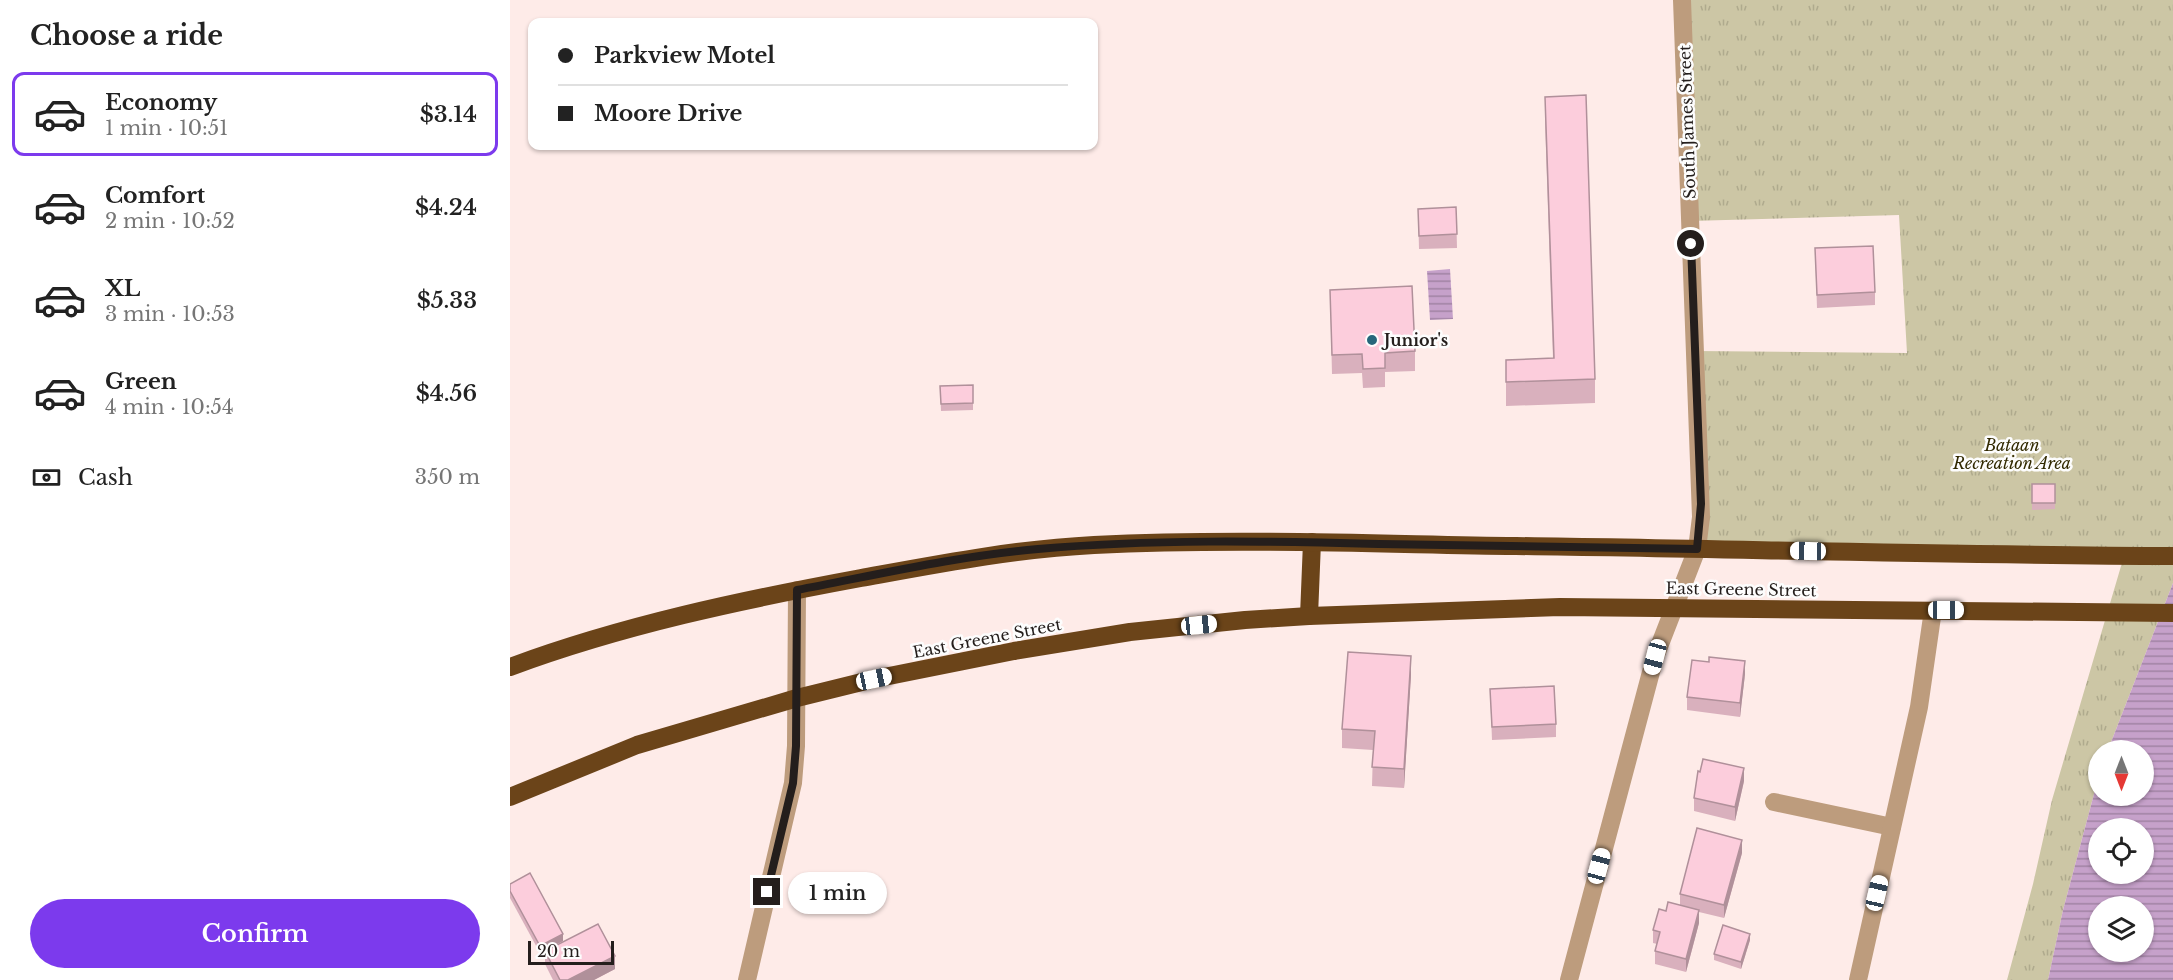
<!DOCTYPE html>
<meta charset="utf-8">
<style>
:root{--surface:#fff;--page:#f6f6f6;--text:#222;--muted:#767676;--line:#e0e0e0;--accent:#7c3aed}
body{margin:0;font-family:"Libre Baskerville",serif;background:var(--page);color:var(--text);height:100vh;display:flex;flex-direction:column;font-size:22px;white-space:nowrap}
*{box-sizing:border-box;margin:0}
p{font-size:20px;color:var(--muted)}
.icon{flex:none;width:33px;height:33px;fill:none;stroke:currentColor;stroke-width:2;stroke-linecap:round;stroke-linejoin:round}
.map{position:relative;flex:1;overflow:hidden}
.side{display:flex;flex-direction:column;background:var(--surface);width:510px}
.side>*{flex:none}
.banner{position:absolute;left:18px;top:18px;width:570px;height:132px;border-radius:12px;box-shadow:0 2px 4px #0004;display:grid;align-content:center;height:132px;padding:0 30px;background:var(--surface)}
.needle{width:39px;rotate:180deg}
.controls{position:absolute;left:1578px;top:740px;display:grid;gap:12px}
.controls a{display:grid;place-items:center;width:66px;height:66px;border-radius:50%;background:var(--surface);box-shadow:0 2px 4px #0004;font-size:30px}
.scale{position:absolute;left:18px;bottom:15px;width:86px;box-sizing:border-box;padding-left:6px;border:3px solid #241e1c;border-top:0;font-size:16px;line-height:21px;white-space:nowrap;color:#241e1c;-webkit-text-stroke:4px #fdfdfd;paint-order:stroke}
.end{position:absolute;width:27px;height:27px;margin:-14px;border:8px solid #241e1c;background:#fff;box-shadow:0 0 0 3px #fff}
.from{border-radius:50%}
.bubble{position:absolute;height:42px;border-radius:21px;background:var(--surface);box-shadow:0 2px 4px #0004;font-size:20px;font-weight:600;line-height:42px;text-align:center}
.car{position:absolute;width:18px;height:36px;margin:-18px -9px;border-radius:8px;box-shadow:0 0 4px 2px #0007;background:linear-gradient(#fff 24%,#345 0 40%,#fff 0 76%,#345 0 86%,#fff 0)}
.banner b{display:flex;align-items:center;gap:21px;height:57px;font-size:22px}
.banner b+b{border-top:2px solid var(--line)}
.banner i{width:15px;height:15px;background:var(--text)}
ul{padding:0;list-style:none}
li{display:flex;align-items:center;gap:18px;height:84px;margin:0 12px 9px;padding:0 18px;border:3px solid transparent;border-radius:12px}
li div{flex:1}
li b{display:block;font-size:22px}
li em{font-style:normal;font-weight:600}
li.selected{border-color:var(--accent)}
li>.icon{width:54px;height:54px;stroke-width:1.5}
h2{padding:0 30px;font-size:27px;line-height:72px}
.pay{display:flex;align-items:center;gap:15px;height:66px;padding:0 30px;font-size:22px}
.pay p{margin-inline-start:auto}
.action{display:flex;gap:12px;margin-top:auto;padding:12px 30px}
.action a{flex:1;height:69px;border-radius:36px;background:var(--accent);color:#fff;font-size:24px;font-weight:600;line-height:69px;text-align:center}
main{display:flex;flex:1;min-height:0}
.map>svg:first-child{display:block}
</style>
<main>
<section class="side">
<h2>Choose a ride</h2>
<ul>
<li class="selected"><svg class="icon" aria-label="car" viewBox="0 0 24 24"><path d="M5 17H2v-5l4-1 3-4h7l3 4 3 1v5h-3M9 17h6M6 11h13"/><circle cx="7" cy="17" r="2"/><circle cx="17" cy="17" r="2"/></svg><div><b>Economy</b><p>1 min · 10:51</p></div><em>$3.14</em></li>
<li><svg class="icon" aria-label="car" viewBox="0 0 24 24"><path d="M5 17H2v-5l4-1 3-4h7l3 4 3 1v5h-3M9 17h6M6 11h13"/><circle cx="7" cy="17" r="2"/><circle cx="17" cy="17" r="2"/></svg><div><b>Comfort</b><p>2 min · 10:52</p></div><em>$4.24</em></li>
<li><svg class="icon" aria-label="car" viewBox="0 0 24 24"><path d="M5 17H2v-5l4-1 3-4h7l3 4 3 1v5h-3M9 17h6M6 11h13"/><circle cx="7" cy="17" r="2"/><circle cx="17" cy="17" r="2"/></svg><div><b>XL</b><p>3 min · 10:53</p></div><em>$5.33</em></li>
<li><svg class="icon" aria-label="car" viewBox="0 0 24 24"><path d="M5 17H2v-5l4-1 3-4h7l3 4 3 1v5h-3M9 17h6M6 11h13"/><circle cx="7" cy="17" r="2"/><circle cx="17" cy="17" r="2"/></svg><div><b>Green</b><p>4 min · 10:54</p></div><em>$4.56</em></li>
</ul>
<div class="pay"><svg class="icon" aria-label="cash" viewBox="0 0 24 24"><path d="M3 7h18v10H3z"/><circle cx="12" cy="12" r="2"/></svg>Cash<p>350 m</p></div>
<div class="action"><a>Confirm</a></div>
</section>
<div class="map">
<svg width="1663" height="980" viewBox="0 0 1663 980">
<defs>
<pattern id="park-tufts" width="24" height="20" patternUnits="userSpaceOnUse" patternTransform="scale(1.5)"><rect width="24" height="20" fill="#ccc6a5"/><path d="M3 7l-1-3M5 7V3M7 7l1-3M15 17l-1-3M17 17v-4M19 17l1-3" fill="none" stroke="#afaa8d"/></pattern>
<pattern id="water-rules" width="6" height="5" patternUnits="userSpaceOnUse" patternTransform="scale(1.5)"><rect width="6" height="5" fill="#c6a1ca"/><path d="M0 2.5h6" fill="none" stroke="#a183a3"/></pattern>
</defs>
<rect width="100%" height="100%" fill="#feebe8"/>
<path fill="url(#park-tufts)" d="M1172,0h491v583l-65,167h-10v29l-35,131 -15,70h-41l26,-96 19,-84 72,-244 -427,-7 -2,-198 212,2 -8,-138 -209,6z"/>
<g fill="url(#water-rules)" fill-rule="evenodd">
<path d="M940,269l3,50 -23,1 -3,-49z"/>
<path d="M1663,583v397h-125l15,-70 35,-131v16h46v-45h-36zM1588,828h46v45h-46zM1588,906h46v45h-46z"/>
</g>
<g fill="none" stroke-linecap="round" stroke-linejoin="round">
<g stroke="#bd9c7d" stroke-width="18">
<path d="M1264,802l118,25"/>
<path d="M237,980l46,-197 3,-37 1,-156"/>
<path d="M1059,980l86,-323 42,-108 4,-32 -19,-517"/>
<path d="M1348,980l61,-273 14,-97"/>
</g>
<g stroke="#6b4419" stroke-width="18">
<path d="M799,616l3,-74"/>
<path d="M0,667c113,-42 232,-67 351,-89 77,-14 154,-29 233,-33 141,-7 281,-1 422,1 219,3 438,9 657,10"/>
<path d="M0,797l127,-52 160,-47 77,-19 140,-28 116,-19 115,-12 64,-4 251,-9 613,6"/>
</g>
</g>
<g fill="#d9b0bd">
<path d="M1035,97l50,282v24l-89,3v-46l47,-2 -8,-237z"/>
<path d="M946,207l1,41 -38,1 -1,-40z"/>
<path d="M1305,248l60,44v13l-58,3z"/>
<path d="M820,290l85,61v20l-30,1v15l-22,1 -1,-15 -30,1z"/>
<path d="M430,386l33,17v7l-32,1z"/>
<path d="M1522,484h23v25l-23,1z"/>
<path d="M1235,674l-5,43 -53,-7v-13z"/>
<path d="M901,675l-7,113 -32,-2 1,-36 -31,-2v-19z"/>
<path d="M980,689l66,35v13l-64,3z"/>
<path d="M1234,781l-9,40 -41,-10v-13z"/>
<path d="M1232,853l-18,65 -25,-6v11l-13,49 -31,-8v-13l2,-7 -4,-1v-13l13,-19 14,-6v-11z"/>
<path d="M0,884l53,57 -23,12 -30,-55z"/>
<path d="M1240,940l-9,29 -27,-9v-6z"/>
<path d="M35,951l70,18 -21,11h-41l-8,-16z"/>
</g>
<g fill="#b0909a">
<path d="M901,656v19l-7,113v-19z"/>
<path d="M1235,661v13l-5,43v-14z"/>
<path d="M1234,768v13l-9,40v-14z"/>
<path d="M1232,840v13l-18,65v-13z"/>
<path d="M1189,910v13l-13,49v-13z"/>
<path d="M53,934v7l-23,12v-7z"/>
<path d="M1240,934v6l-9,29v-7z"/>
<path d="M105,956v13l-21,11h-26z"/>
</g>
<g fill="#fccddc" stroke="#b0909a" stroke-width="1.5">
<path d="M1076,95l9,284 -89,3v-22l48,-2 -9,-261z"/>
<path d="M946,207l1,27 -38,2 -1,-27z"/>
<path d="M1363,246l2,46 -58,3 -2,-47z"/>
<path d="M902,286l3,65 -30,2v15l-22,1 -1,-15 -30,1 -2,-65z"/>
<path d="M463,385v18l-32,1 -1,-18z"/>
<rect x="1522" y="484" width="23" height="19"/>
<path d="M838,652l63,4 -7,113 -32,-2 3,-36 -33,-2z"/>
<path d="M1199,657l36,4 -5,42 -53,-6 5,-37 17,2z"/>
<path d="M1044,686l2,38 -64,3 -2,-38z"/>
<path d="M1193,759l41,9 -9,39 -41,-9 4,-27 2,1z"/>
<path d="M1187,828l45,12 -18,65 -44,-11z"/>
<path d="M20,873l33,61 -23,12 -30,-55v-7z"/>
<path d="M1158,902l31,8 -13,49 -31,-8 5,-19 -7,-2 6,-21 7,2z"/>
<path d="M88,924l17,32 -47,24h-8l-15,-29z"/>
<path d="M1213,925l27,9 -9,28 -27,-8z"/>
</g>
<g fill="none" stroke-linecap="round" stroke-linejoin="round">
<path stroke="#241e1c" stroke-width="8" d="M257,892l26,-109 3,-37 1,-156c79,-15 160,-34 241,-41 113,-10 228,-8 341,-5 106,2 212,3 318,5l4,-45 -10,-260"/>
</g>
<circle fill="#26677b" stroke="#fdfdfd" stroke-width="2" cx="862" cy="340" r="6"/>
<g text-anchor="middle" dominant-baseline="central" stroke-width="5" stroke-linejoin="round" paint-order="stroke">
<g font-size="16" fill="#241e1c" stroke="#fdfdfd">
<text transform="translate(1177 122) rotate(-92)">South James Street</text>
<text transform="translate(1231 589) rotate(1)">East Greene Street</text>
<text transform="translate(477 638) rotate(-11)">East Greene Street</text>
</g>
<g font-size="16" font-weight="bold" fill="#241e1c" stroke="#fdfdfd" text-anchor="start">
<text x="874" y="340">Junior's</text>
</g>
<g font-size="16" font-style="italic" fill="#312900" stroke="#fdfdfd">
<text x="1502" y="445">Bataan<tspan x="1502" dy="18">Recreation Area</tspan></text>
</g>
</g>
</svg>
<div class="controls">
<a><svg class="needle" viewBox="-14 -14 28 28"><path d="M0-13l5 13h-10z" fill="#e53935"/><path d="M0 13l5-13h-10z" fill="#767676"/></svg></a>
<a><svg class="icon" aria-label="locate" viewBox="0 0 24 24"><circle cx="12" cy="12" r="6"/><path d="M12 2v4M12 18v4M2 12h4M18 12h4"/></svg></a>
<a><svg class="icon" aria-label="layers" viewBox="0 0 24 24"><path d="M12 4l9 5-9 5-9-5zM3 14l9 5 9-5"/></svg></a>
</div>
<div class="scale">20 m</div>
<i class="end from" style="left:1181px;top:244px"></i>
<i class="end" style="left:257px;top:892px"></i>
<div class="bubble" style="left:278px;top:872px;width:99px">1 min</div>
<i class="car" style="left:1298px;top:551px;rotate:271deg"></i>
<i class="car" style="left:1436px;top:610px;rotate:90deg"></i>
<i class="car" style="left:689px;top:625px;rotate:84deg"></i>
<i class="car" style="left:1145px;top:657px;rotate:195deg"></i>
<i class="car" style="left:364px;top:679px;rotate:78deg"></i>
<i class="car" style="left:1089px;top:866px;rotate:15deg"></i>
<i class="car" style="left:1367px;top:893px;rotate:13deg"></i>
<div class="banner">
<b><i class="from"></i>Parkview Motel</b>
<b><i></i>Moore Drive</b>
</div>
</div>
</main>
